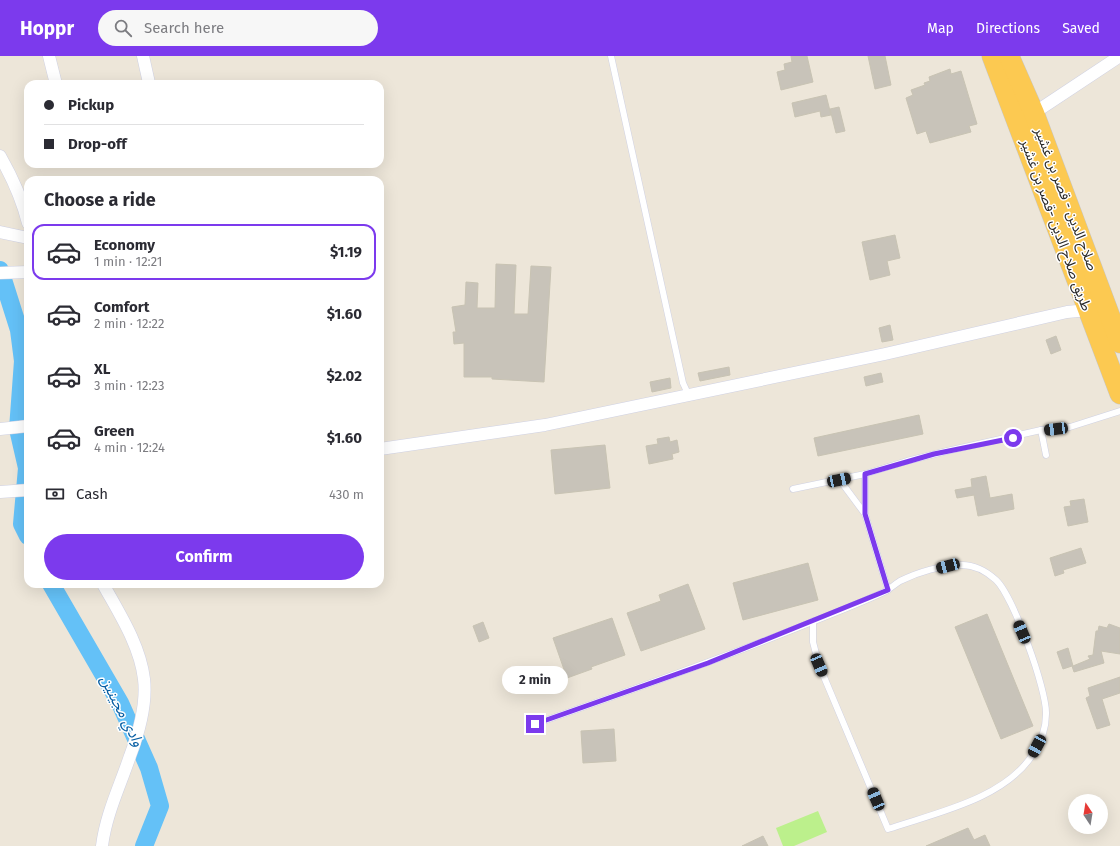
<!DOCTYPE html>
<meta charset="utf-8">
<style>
:root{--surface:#fff;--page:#f7f7f7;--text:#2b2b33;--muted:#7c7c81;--line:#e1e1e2;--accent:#7c3aed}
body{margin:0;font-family:"Fira Sans","Noto Sans Arabic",sans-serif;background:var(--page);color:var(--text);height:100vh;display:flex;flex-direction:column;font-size:15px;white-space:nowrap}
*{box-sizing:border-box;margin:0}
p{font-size:13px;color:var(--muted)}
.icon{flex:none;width:22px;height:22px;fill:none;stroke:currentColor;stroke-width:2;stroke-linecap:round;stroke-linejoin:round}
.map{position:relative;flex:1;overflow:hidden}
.sheet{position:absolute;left:24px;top:120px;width:360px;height:412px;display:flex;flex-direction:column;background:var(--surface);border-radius:12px;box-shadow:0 4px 16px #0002}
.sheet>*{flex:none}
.banner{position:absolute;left:24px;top:24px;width:360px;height:88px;border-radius:12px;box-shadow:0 4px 16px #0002;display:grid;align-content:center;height:88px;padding:0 20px;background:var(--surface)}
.needle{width:26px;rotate:348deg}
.fabs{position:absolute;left:1068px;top:738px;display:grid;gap:8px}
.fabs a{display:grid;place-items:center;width:40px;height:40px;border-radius:50%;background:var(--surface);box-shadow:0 4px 16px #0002;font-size:20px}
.end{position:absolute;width:18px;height:18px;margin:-9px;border:5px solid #7c3aed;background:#fff;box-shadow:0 0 0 2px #fff}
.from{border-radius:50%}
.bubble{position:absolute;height:28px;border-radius:14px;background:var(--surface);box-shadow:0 4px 16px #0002;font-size:13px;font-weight:700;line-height:28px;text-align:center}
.car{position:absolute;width:12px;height:24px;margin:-12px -6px;border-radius:5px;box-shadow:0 0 3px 1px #0007;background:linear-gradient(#222 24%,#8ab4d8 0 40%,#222 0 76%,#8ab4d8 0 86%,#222 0)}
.banner b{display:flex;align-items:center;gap:14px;height:38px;font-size:15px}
.banner b+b{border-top:1px solid var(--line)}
.banner i{width:10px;height:10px;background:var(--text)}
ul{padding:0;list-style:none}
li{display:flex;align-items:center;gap:12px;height:56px;margin:0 8px 6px;padding:0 12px;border:2px solid transparent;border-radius:12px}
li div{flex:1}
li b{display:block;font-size:15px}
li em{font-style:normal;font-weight:700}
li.on{border-color:var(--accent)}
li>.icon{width:36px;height:36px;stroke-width:1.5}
h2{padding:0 20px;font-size:18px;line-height:48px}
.pay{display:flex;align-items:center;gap:10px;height:44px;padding:0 20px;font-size:15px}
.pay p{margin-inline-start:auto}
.button{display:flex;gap:8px;margin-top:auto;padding:8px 20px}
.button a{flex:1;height:46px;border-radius:24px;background:var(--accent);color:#fff;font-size:16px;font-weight:700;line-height:46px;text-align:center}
header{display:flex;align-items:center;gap:24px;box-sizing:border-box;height:56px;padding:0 20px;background:var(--accent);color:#fff}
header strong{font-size:19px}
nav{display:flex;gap:22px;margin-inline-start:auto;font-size:14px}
.search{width:280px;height:36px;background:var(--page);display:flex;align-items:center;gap:10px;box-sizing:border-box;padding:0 14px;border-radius:22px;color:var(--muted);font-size:15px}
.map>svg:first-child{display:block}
</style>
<header>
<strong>Hoppr</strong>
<div class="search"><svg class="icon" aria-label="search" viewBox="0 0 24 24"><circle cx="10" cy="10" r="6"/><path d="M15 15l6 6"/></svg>Search here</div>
<nav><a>Map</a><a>Directions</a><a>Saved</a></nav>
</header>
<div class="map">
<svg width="1120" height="790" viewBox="0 0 1120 790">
<rect width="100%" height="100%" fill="#ede6d9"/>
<path fill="#bcf08c" d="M818,755l9,21 -33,14h-11l-7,-18z"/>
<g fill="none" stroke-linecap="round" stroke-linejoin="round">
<g stroke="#64c1f7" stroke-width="18">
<path d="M0,214l19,60 4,31 -5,68 9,39 -5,56 6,12"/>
<path d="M51,528l69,119 29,65 11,38 -16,40"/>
</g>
</g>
<g fill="#c8c3b9" stroke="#c8c3b3">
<path d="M791,0h16l6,26 -32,8 -4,-18 8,-2 -1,-6 8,-2z"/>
<path d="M868,0h17l6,29 -16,4z"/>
<path d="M950,13l1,5 10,-3 16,53 -8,2 2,6 -41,11 -4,-12 -9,3 -11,-36 7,-3 -2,-5 14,-5 -1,-2 6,-2 -1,-4z"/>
<path d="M826,39l5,20 -10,2 -1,-6 -25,6 -3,-14z"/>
<path d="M839,51l6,24 -9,2 -6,-24z"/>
<path d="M895,179l5,23 -13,3 3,14 -20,5 -8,-38z"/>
<path d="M496,208l20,1 -2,49h14l3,-48 20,1 -7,115 -52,-3v-2h-28v-34l-10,1 -1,-12h3l-4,-25 13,-2 1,-23 12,1 -1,25h18z"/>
<path d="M890,269l3,15 -11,2 -3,-14z"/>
<path d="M1056,280l5,14 -10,4 -5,-14z"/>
<path d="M729,311l1,8 -30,6 -2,-8z"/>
<path d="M881,317l2,9 -17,4 -2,-9z"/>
<path d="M670,322l1,10 -19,4 -2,-10z"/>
<path d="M919,359l4,19 -105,22 -4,-18z"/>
<path d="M669,381l1,5 7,-2 2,12 -7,2 1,5 -24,5 -3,-18 12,-2 -1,-5z"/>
<path d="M605,389l5,43 -55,6 -4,-44z"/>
<path d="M986,420l4,22 22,-4 2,15 -36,7 -4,-21 -17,3 -2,-8 17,-3 -1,-8z"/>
<path d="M1084,443l4,23 -20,4 -4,-19 7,-1 -1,-5z"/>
<path d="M1081,492l5,15 -23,7 1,3 -9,3 -5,-18z"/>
<path d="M808,507l10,37 -75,20 -10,-37z"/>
<path d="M688,528l17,45 -64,22 -14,-38 34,-12 -2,-6z"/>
<path d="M987,558l46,112 -32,13 -46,-112z"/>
<path d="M612,562l13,37 -34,12 1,2 -25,9 -14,-40z"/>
<path d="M483,566l6,16 -10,4 -6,-16z"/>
<path d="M1109,568l11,4v26l-19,-3 3,12 -30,9 -2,-6 -9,3 -6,-17 11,-4 5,18 17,-7 -2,-3 5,-1 3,-24h2l1,-5 8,2z"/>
<path d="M1120,621v16l-18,6 8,26 -13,4 -11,-31 4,-2 -2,-8z"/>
<path d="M614,673l2,32 -33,2 -2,-32z"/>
<path d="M968,772l6,12 11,-5 5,11h-64z"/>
<path d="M763,780l5,10h-26z"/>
</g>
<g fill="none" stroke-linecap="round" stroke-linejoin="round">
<defs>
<g id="service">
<path d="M611,0l72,327 6,13"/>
<path d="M1041,374l5,25"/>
<path d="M865,418v40l23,76"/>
<path d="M839,423l26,35"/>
<path d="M793,433l72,-15 42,-13 40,-10 94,-21 29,-3 50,-16"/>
<path d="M535,668c91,-32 183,-64 272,-100 27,-11 54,-21 79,-33 5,-3 9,-7 14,-10 18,-9 42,-16 62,-16 12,0 24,6 34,15 17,16 51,110 50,134 0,15 -5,28 -13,40 -28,45 -98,59 -145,75l-69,-164 -6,-23v-21"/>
</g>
<g id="minor">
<path d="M49,0l7,28"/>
<path d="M143,0l6,27"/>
<path d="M1034,57l86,-57"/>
<path d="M0,100c12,21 22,43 28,67"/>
<path d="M0,176l28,6"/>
<path d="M0,217l28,-1"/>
<path d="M0,373l28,-3"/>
<path d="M380,393l165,-24 340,-71 182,-42 21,-2"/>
<path d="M0,436l28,-2"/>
<path d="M102,790c4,-32 18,-60 28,-90 9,-24 17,-52 14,-77 -4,-34 -25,-66 -41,-95"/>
</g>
<g id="trunk">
<path d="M992,0l128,338"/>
<path d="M1009,0l25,57 86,230"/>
</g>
</defs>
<use href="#service" stroke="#cfd1e3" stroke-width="7"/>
<use href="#minor" stroke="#cfd1e3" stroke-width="13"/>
<use href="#trunk" stroke="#c7c7c7" stroke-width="21"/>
<use href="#service" stroke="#fff" stroke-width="6"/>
<use href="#minor" stroke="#fff" stroke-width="12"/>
<use href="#trunk" stroke="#fcc951" stroke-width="20"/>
</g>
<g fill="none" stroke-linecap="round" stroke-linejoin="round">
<path stroke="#7c3aed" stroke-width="5" d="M535,668l173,-61 180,-73 -23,-76v-40l69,-20 79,-16"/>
</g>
<g text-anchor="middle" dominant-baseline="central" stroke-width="3" stroke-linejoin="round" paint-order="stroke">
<g font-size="14" fill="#292929" stroke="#fff">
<text transform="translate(1066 143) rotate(69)">صلاح الدين - قصر بن غشير</text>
<text transform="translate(1056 169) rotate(70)">طريق صلاح الدين -قصر بن غشير</text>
</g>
<g font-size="15" font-style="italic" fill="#045ca2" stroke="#fff">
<text transform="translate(122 655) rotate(63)">وادي مجينين</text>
</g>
</g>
</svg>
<div class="fabs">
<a><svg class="needle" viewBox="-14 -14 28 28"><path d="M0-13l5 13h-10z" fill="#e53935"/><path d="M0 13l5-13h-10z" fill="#7c7c81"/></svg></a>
</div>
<i class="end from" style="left:1013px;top:382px"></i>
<i class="end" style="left:535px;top:668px"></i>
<div class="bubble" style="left:502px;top:610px;width:66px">2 min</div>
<i class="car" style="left:1056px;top:373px;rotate:263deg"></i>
<i class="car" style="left:839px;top:424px;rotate:78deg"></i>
<i class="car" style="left:948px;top:510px;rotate:255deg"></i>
<i class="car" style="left:1022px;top:576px;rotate:337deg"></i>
<i class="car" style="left:819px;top:609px;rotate:157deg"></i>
<i class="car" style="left:1037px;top:690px;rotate:208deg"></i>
<i class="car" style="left:876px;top:743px;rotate:337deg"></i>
<div class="banner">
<b><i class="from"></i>Pickup</b>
<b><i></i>Drop-off</b>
</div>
<section class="sheet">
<h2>Choose a ride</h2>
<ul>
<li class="on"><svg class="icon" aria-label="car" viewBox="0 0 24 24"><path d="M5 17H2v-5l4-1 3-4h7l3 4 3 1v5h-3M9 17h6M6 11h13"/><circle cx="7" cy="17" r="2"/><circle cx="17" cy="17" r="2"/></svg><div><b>Economy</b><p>1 min · 12:21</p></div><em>$1.19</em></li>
<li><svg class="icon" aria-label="car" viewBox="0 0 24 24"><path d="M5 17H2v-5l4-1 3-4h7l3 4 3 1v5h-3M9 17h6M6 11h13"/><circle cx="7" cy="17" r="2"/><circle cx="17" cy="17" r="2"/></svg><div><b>Comfort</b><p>2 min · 12:22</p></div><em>$1.60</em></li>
<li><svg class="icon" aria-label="car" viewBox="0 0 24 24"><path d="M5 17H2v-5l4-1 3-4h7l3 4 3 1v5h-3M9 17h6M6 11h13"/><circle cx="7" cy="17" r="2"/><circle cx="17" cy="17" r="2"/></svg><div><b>XL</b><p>3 min · 12:23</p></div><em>$2.02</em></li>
<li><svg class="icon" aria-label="car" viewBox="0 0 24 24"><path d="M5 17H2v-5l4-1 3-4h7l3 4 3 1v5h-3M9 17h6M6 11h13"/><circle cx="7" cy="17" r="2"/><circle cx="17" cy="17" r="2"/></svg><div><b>Green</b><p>4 min · 12:24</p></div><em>$1.60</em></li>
</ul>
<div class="pay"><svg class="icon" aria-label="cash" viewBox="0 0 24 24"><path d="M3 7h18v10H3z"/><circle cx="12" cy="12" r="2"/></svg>Cash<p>430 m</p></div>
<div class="button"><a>Confirm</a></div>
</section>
</div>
